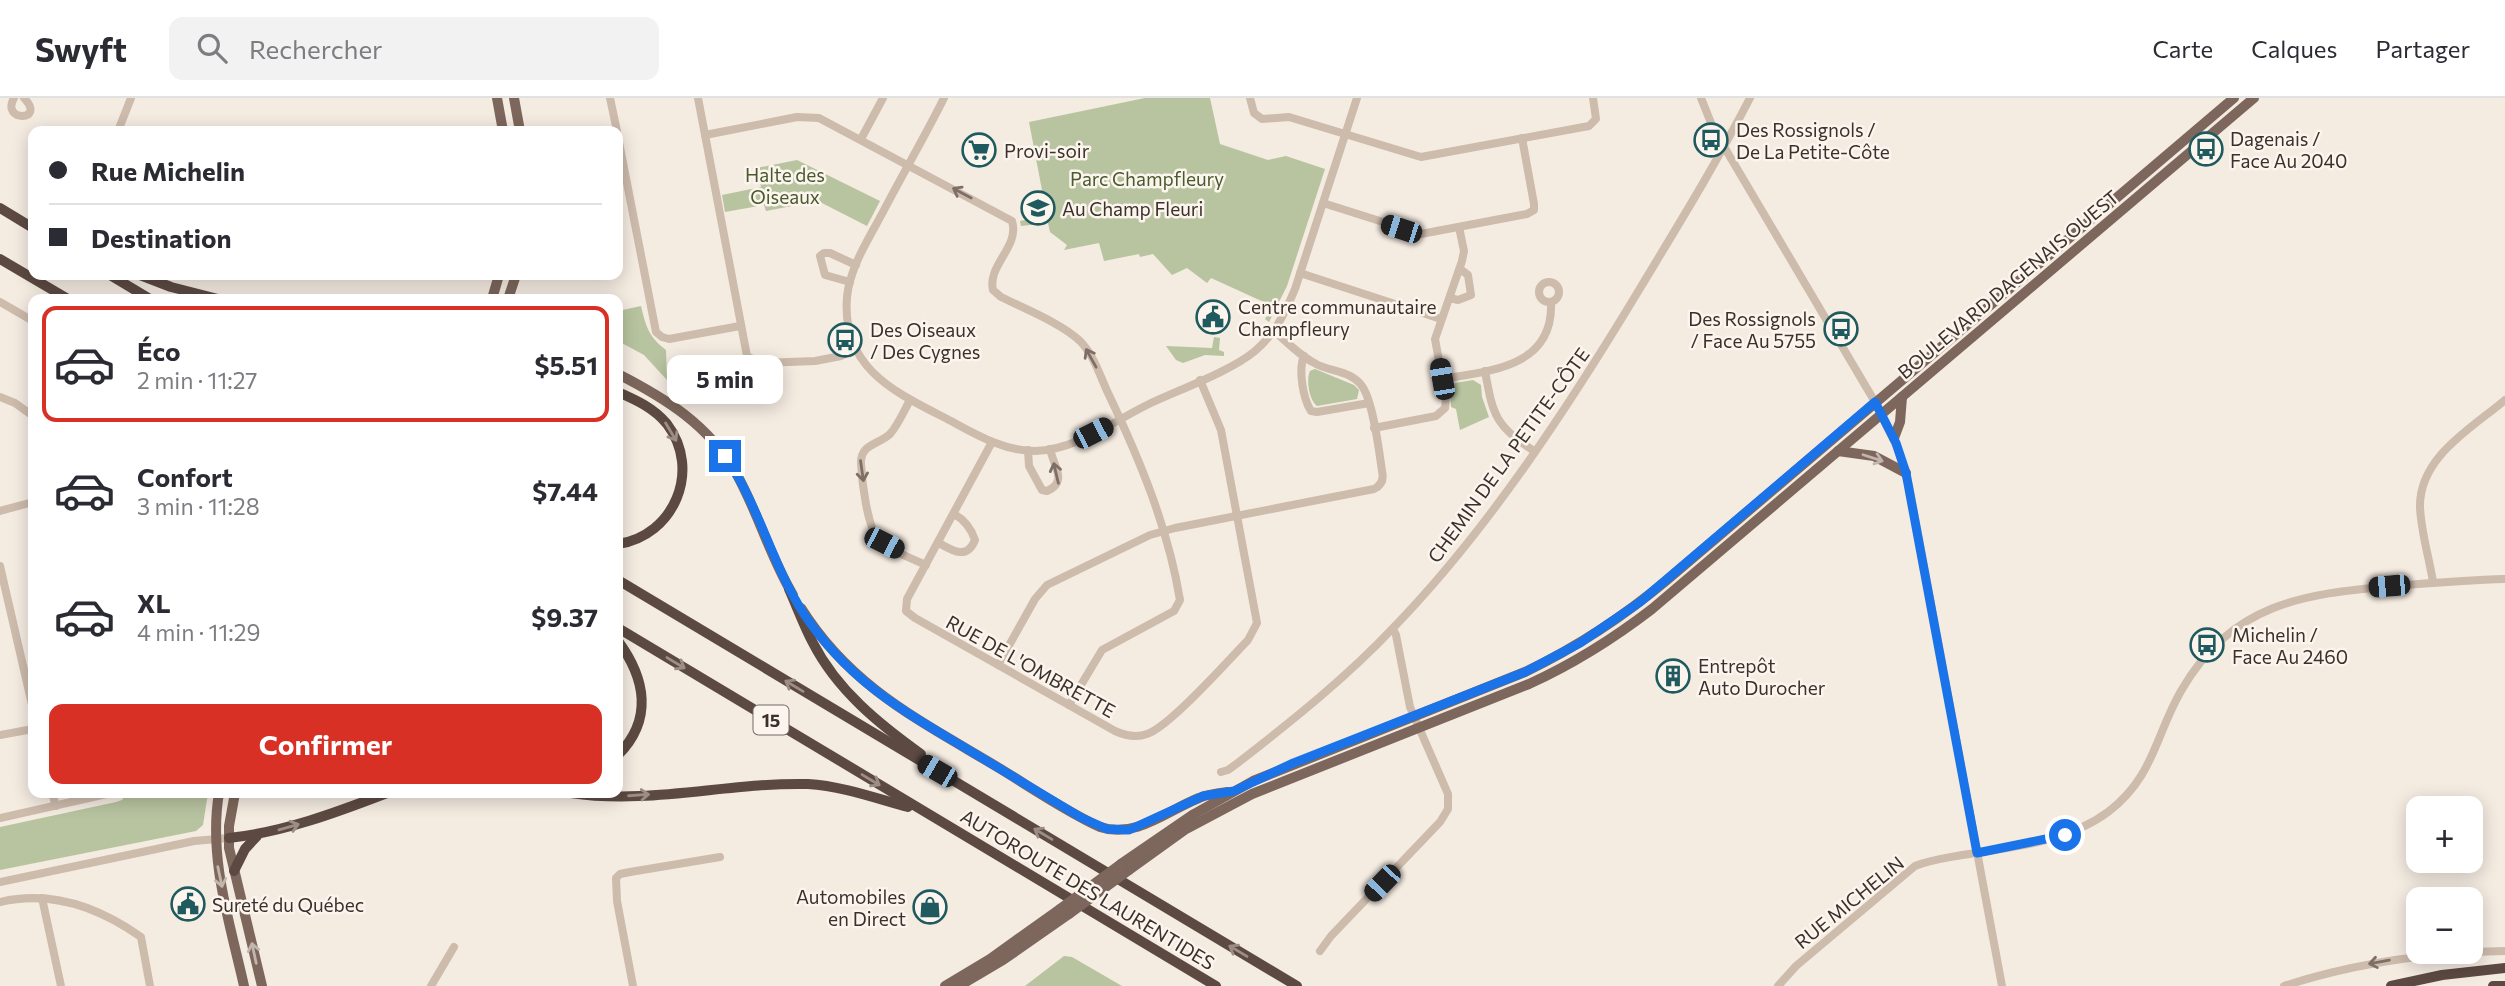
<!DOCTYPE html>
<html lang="fr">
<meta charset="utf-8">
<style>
:root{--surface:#fff;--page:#f2f2f3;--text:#2b2b33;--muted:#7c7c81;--line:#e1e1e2;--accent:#d93025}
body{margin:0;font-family:Commissioner,sans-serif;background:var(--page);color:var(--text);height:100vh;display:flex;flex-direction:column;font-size:26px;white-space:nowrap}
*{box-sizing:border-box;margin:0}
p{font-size:23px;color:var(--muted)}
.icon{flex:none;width:38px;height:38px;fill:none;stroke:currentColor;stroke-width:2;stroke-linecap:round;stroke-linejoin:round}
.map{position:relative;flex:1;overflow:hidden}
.sheet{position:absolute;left:28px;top:196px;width:595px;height:504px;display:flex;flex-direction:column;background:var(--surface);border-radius:14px;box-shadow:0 4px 18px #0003}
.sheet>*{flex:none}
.banner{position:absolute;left:28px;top:28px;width:595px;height:154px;border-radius:14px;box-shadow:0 4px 18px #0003;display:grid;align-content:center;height:154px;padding:0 21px;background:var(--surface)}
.buttons{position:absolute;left:2406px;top:698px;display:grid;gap:14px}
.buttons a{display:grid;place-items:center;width:77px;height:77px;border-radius:14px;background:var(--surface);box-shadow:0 4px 18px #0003;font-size:35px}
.end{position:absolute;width:32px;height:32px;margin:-16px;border:9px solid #1a73e8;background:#fff;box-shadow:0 0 0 4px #fff}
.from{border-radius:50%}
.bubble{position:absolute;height:49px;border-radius:14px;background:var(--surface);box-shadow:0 4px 18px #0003;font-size:23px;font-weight:700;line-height:49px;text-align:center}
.car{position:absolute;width:21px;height:42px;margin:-21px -10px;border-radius:9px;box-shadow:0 0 5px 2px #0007;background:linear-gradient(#222 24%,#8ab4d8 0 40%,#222 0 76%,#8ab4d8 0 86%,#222 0)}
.banner b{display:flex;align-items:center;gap:24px;height:66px;font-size:26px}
.banner b+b{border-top:2px solid var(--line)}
.banner i{width:18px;height:18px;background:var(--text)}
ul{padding:12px 0 0;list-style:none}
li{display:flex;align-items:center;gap:21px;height:116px;margin:0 14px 10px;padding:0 7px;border:4px solid transparent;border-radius:14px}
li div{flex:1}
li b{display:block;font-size:26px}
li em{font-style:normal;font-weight:700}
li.on{border-color:var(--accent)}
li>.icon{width:63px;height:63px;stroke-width:1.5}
.primary-button{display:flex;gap:14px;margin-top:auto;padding:14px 21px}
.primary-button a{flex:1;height:80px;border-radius:14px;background:var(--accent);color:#fff;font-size:28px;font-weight:700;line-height:80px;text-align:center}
header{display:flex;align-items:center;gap:42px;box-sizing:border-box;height:98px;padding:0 35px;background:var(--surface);border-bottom:2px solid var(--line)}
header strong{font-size:33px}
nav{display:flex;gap:38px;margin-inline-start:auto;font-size:24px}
.search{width:490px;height:63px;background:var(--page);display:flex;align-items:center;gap:18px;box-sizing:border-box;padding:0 24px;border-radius:14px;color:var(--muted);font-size:26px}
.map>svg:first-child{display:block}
</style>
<header>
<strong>Swyft</strong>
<div class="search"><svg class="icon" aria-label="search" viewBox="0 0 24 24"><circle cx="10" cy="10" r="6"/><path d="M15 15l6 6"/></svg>Rechercher</div>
<nav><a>Carte</a><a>Calques</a><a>Partager</a></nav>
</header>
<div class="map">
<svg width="2505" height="888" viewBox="0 0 2505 888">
<rect width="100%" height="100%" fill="#f4ebe1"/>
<g fill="#b8c4a0">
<path d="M1145,0h65l10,46 48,16 18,-4 39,13 -38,117 -18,36 -4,-3 5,-8 -5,-2 1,-6 -55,-25 -4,5 -20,-15 -15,7 -19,-21 -13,3 -1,-3 -35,7 -5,-18 -35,7 3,-5 -17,-13 -2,-9 -27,3 -1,-5 26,-5 -4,-3 -3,-12 -10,2 -1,-5 14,-8 -13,-68z"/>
<path d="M797,62l83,41 -13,25 -49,-25 -52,10 -2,-6 -39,7 -3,-17 39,-8 -4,-19z"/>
<path d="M641,208c5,21 8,31 25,44l1,30 -23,-25 -26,-14v-30z"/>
<path d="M1214,239l6,1 -1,12 5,2v4l-19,-1 -22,8 -7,-3 -10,-14 46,2z"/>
<path d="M1315,271l39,16 5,5 -2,9 -40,7c-8,-6 -11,-26 -7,-35z"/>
<path d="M1473,282l8,5 1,12 7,20 -29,13 -4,-21 -5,-2 -1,-14 5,-10z"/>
<path d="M133,695h75l-5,32 -7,6 -196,39v-43l116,-25 6,-2 3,-5z"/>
<path d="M1064,858l8,1 50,29h-97z"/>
</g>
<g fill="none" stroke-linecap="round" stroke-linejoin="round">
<g stroke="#cdbbac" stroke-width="8">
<path d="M14,0c-14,24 33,24 10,0"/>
<path d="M610,0l7,33"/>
<path d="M698,0l49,258 12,7 56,-2 26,-5 15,-8"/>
<path d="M944,0c-19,38 -40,74 -60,112 -14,27 -34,56 -37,87 -6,73 50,96 104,124 26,14 53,30 84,30 42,-1 80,-31 116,-48 30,-14 80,-32 104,-52 20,-17 30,-38 40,-62l62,-191"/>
<path d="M1250,0l4,15 8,6 27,-2 132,40 168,-31 7,-7 -3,-21"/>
<path d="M1701,0l12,30 162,274 23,47 11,37 93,500"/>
<path d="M118,33l13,-33"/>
<path d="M705,37l92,-18 22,1 193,103c8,26 -25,44 -19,69l8,7c24,12 60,26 79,44 14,14 20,35 28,52 31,65 60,134 72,207l-6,11 -72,39 -33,55"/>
<path d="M618,39l38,195 6,5 7,2 71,-13"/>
<path d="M861,41l22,-41"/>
<path d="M1323,105l98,31 106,-20 7,-4v-6l-12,-66"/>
<path d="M1300,175l141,46"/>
<path d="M850,184l-25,-7 -5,-19 4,-3h6l26,12"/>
<circle cx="1549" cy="194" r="10"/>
<path d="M1450,200l8,2 13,-5 -3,-20 -8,-6"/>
<path d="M0,204l33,19"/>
<path d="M1304,258c-6,13 -1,43 7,55l6,1 52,-9"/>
<path d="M1485,273c8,45 10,54 49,80"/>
<path d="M1442,281c48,-8 112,-12 109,-77"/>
<path d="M0,299l15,6 18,13"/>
<path d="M910,302c-6,11 -12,25 -20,34 -12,11 -30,10 -29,30 1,17 6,62 17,74 11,13 33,20 48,27"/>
<path d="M1374,330l62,-12 9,-8 1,-9 -11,-60 27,-78 2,-10 -5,-24"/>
<path d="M992,344l-85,157 -1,12 9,7 200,113c11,5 21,7 32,3 22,-7 82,-74 101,-94l9,-17 -36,-193 -21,-50"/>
<path d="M1028,352l1,16 13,24 5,1c21,-9 7,-24 3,-42"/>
<path d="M0,413l33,-9"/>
<path d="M939,445c14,8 28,17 36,-3 -4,-12 -10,-20 -21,-26"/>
<path d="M0,468l33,143"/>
<path d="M2433,484c-4,-25 -12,-50 -13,-75 -1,-50 52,-79 85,-107"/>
<path d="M998,567l37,-66 12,-14 103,-50 25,-7 199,-39c8,-4 10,-10 8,-18 -3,-21 -9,-70 -20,-85 -11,-15 -29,-14 -44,-21 -17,-8 -30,-22 -44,-34"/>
<path d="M0,637l33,-6"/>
<path d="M1221,674l7,-2 11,-8c54,-42 108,-85 155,-135 94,-97 175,-221 245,-337 38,-63 77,-126 111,-192"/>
<path d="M52,695l4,13"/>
<path d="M0,720l111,-25"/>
<path d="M0,784l194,-41 35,-3"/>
<path d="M42,800l19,88"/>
<path d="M0,804c51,-12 100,6 141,35l9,49"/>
<path d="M1320,853l11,-15 109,-114 8,-13v-15l-38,-87 -14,-72 -3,-6"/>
<path d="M2471,854l34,-1"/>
<path d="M431,888l23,-39"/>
<path d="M633,888l-16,-85 -1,-23 4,-4 10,-2 90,-15"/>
<path d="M1778,888l18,-20 119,-100c15,-6 31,-8 47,-11 49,-8 104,-12 146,-43 46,-35 47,-76 73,-121 51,-88 121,-97 213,-105 37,-3 74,-6 111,-7"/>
<path d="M2284,888c61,-20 123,-30 187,-34"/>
</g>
<g stroke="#7d675c" stroke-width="10">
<path d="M497,0l6,33"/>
<path d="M514,0l6,33"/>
<path d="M492,201l7,-24"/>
<path d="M508,201l8,-24"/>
<path d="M618,276c47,24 91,51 118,99 22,39 34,84 57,122"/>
<path d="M1894,340l6,-16 2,-25"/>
<path d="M1838,353l36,5 32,17"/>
<path d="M801,510c50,80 120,113 198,160 33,20 66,43 101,59 36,12 68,-17 99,-29 9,-4 19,-5 28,-6"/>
<path d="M219,695c-11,65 11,130 25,193"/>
<path d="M235,695l-6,33v22l33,138"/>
<path d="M1121,766l73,-50 59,-33 272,-109c52,-25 98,-55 142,-92l567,-482"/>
<path d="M1129,772l57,-41 66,-35 277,-110c44,-20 84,-45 123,-75l602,-511"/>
<path d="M945,888l45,-27 70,-50"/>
<path d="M959,888l44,-26 66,-46"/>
</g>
<g stroke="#5c4a42" stroke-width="10">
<path d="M0,110l33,20"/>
<path d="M0,161l68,40"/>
<path d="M110,177l40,24"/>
<path d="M140,177l31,12 47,12"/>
<path d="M618,294c18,8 36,16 49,32 35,46 7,112 -49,120"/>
<path d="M618,482l679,406"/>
<path d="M789,491c8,18 15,37 24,54 24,47 66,81 108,111"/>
<path d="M618,530l598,358"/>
<path d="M618,543c28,38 35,79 0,114"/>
<path d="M571,695c78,12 158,-11 237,-9 34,2 67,14 100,23"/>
<path d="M229,740c55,-6 106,-25 158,-45"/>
<path d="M234,773l11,-22 12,-13"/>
<path d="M2391,888l51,-11 63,-7"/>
<path d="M2493,888h12"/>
</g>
<g stroke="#7d675c" stroke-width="10">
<path d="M1060,811l61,-45"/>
<path d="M1069,816l60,-44"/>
</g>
</g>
<defs><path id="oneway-shaft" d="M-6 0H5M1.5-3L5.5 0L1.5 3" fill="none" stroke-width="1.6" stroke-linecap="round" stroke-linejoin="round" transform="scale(1.75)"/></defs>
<g stroke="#7d6f65">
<use href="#oneway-shaft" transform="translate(962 95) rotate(-152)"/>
<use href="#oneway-shaft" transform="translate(1091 260) rotate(-119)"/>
<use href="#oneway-shaft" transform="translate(862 373) rotate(82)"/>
<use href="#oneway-shaft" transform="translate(1056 375) rotate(-103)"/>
<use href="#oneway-shaft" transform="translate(2379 864) rotate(170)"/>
</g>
<g stroke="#9c8e87">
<use href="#oneway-shaft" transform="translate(671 334) rotate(59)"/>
<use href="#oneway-shaft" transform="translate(676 565) rotate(31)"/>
<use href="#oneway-shaft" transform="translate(794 588) rotate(-149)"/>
<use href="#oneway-shaft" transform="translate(871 682) rotate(31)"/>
<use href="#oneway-shaft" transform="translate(639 697) rotate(-4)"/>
<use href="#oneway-shaft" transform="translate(289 729) rotate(-16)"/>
<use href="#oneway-shaft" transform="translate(1043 736) rotate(-149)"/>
<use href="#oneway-shaft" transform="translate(1238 853) rotate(-149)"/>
</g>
<g stroke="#c2b5ac">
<use href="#oneway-shaft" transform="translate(1873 360) rotate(18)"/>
<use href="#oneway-shaft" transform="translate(220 779) rotate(78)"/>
<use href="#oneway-shaft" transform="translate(254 855) rotate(-102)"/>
</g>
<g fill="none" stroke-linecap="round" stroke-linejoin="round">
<path stroke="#1a73e8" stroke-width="9" d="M725,358c34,49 47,109 79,158 45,67 96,95 163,135 38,23 76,46 115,69l25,11 22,1 74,-34 31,-5 57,-27 234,-92 55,-29 60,-41 235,-200 21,41 10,30 71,380 88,-18"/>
</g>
<defs>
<symbol id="bus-ring" viewBox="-11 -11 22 22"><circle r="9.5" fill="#fbf5ee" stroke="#1f5a5e" stroke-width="1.5"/><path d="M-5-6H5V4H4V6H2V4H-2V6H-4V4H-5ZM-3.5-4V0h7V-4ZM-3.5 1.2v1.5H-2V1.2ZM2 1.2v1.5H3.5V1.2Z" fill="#1f5a5e"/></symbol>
<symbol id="supermarket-ring" viewBox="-11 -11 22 22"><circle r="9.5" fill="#fbf5ee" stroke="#1f5a5e" stroke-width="1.5"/><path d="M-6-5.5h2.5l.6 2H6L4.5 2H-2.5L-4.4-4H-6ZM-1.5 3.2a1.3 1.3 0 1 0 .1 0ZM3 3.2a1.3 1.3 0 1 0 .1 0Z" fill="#1f5a5e"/></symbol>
<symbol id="school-ring" viewBox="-11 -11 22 22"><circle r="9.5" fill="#fbf5ee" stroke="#1f5a5e" stroke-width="1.5"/><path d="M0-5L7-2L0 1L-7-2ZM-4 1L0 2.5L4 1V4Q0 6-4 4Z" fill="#1f5a5e"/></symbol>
<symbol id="civic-ring" viewBox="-11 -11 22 22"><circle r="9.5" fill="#fbf5ee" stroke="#1f5a5e" stroke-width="1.5"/><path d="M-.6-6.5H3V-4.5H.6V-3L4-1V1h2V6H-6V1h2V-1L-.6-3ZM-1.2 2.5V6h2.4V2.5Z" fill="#1f5a5e"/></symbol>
<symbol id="building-ring" viewBox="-11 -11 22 22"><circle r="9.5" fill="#fbf5ee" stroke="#1f5a5e" stroke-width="1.5"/><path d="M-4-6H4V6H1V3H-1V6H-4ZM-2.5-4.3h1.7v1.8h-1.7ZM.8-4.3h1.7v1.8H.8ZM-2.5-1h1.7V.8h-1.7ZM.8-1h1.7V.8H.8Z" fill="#1f5a5e"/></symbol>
<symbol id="shop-ring" viewBox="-11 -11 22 22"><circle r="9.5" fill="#fbf5ee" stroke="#1f5a5e" stroke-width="1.5"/><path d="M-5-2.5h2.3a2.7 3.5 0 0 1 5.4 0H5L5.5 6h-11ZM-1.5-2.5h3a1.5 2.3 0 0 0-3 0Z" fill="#1f5a5e"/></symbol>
</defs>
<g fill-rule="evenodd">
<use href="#bus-ring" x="1692" y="23" width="38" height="38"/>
<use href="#bus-ring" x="2187" y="32" width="38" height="38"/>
<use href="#supermarket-ring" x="960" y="33" width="38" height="38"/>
<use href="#school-ring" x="1019" y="91" width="38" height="38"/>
<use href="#civic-ring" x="1194" y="200" width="38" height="38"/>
<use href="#bus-ring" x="1822" y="212" width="38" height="38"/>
<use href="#bus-ring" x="826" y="223" width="38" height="38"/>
<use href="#bus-ring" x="2188" y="528" width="38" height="38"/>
<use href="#building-ring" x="1654" y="559" width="38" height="38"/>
<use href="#civic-ring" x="169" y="787" width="38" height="38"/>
<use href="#shop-ring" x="911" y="790" width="38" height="38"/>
</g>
<g text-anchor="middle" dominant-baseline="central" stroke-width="5" stroke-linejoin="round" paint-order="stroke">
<rect fill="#fbf5ee" stroke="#756b66" stroke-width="2" x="753.5" y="607.5" width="35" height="29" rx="5"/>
<g font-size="18" font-weight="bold" fill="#3b302b">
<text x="771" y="622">15</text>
</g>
<g font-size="19" fill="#3b302b" stroke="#fbf5ee" text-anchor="start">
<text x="1736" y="31">Des Rossignols /<tspan x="1736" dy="22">De La Petite-Côte</tspan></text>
<text x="2230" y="40">Dagenais /<tspan x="2230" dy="22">Face Au 2040</tspan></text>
<text x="1004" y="52">Provi-soir</text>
<text x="1062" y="110">Au Champ Fleuri</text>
<text x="1238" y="208">Centre communautaire<tspan x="1238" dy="22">Champfleury</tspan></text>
<text x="1816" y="220" text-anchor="end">Des Rossignols<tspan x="1816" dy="22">/ Face Au 5755</tspan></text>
<text x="870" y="231">Des Oiseaux<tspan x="870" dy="22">/ Des Cygnes</tspan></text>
<text x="2232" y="536">Michelin /<tspan x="2232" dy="22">Face Au 2460</tspan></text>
<text x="1698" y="567">Entrepôt<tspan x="1698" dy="22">Auto Durocher</tspan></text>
<text x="906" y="798" text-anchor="end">Automobiles<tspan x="906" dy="22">en Direct</tspan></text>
<text x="212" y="806">Sureté du Québec</text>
</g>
<g font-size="19" fill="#4a5a2e" stroke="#fbf5ee">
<text x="785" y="76">Halte des<tspan x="785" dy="22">Oiseaux</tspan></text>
<text x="1147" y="80">Parc Champfleury</text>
</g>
<g font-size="19" fill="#3b302b" stroke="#fbf5ee">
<text transform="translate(2008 186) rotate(-40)">BOULEVARD DAGENAIS OUEST</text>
<text transform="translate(1508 357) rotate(-54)">CHEMIN DE LA PETITE-CÔTE</text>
<text transform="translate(1031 568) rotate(29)">RUE DE L'OMBRETTE</text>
<text transform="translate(1088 791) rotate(31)">AUTOROUTE DES LAURENTIDES</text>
<text transform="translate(1849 804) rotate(-39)">RUE MICHELIN</text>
</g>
</g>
</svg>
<div class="buttons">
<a>+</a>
<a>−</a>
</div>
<i class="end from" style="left:2065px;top:737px"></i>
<i class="end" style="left:725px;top:358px"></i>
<div class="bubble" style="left:667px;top:257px;width:116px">5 min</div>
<i class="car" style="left:1401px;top:131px;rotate:288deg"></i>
<i class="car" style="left:1442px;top:281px;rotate:350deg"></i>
<i class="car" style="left:1093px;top:335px;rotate:63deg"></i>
<i class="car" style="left:884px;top:445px;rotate:117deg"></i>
<i class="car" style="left:2389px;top:488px;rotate:265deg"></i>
<i class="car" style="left:937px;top:673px;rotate:300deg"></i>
<i class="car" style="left:1382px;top:785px;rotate:224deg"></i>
<div class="banner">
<b><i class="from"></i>Rue Michelin</b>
<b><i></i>Destination</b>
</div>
<section class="sheet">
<ul>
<li class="on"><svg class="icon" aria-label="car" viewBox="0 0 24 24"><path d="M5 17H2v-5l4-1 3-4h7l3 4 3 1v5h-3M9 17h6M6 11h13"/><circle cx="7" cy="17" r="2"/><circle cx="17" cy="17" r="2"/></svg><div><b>Éco</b><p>2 min · 11:27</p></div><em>$5.51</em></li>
<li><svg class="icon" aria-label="car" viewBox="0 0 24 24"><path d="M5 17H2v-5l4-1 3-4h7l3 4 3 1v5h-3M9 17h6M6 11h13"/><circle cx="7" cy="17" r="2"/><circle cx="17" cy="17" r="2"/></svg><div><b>Confort</b><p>3 min · 11:28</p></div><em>$7.44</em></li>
<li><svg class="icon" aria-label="car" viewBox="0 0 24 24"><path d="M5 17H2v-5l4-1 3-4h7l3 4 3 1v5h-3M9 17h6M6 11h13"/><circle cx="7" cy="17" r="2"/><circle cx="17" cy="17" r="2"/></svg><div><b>XL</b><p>4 min · 11:29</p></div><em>$9.37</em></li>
</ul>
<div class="primary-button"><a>Confirmer</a></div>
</section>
</div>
